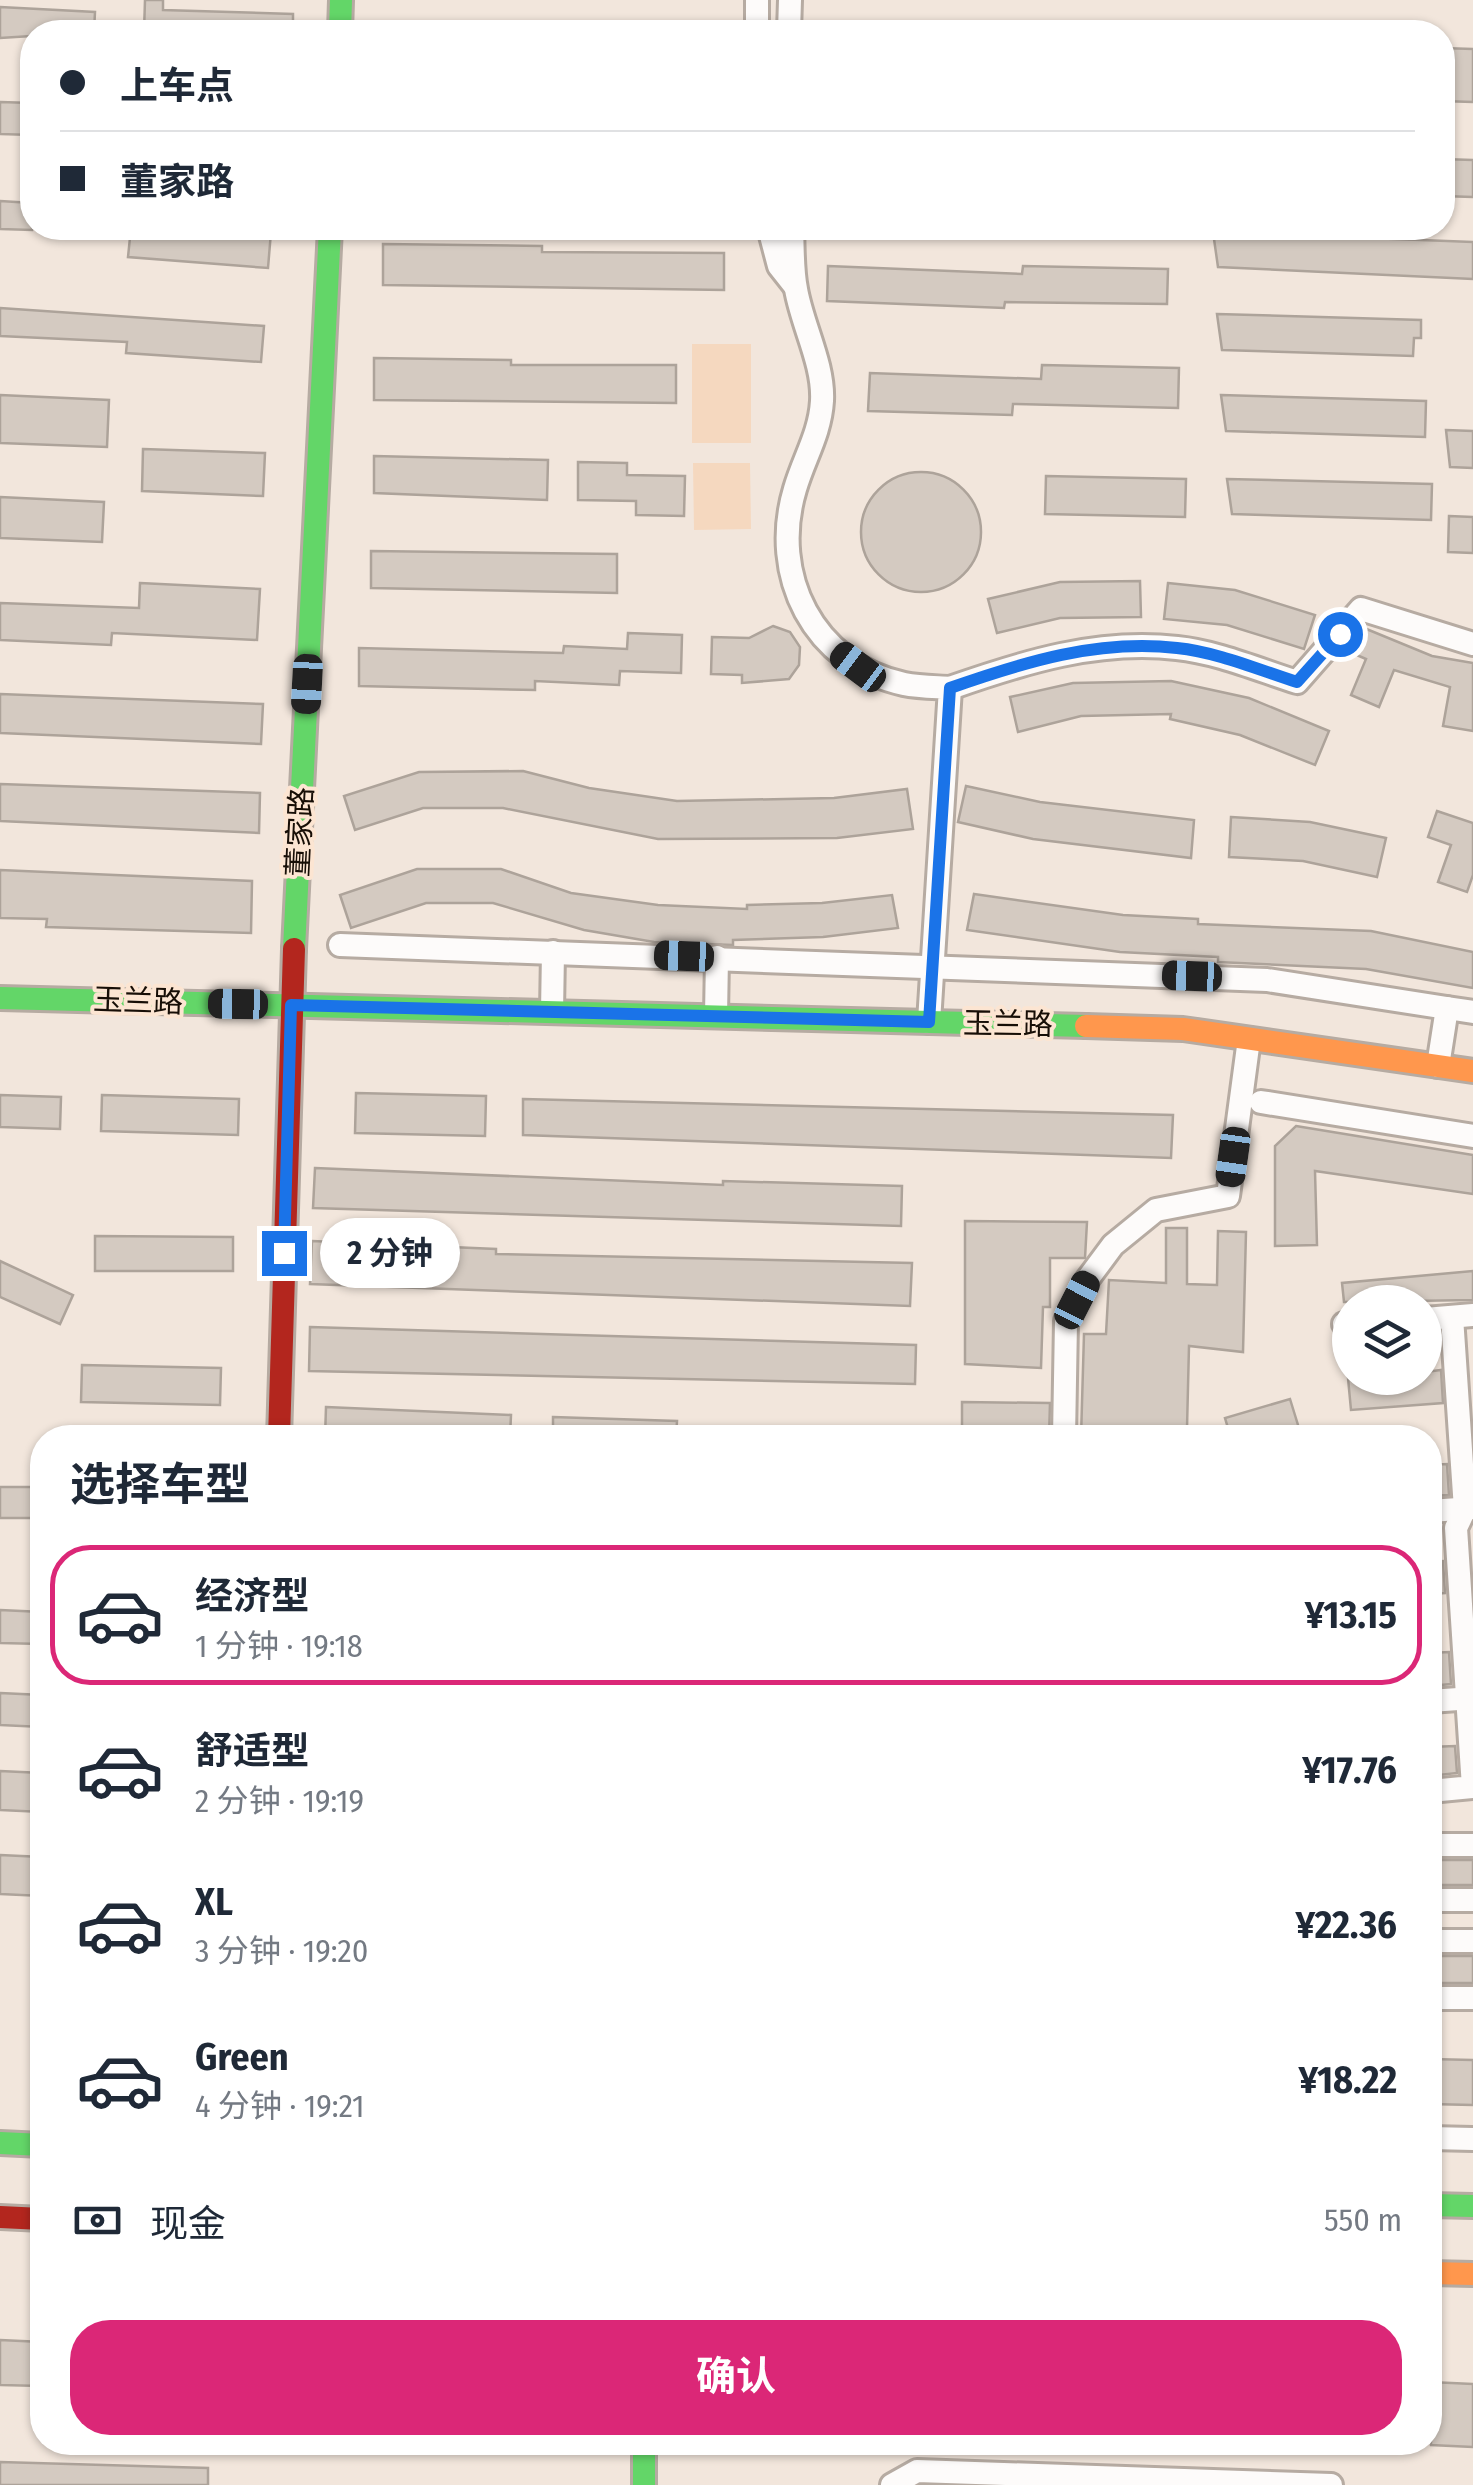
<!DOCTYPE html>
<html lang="zh">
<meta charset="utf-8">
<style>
:root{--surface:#fff;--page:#f2f2f3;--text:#1f2937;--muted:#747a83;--line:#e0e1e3;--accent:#db2777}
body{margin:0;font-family:"Fira Sans Condensed","Noto Sans SC",sans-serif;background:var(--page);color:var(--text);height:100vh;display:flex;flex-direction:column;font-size:38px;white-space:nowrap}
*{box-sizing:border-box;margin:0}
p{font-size:32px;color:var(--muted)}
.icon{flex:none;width:55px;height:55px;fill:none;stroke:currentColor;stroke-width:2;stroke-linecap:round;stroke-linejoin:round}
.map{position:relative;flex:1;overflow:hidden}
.side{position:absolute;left:30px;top:1425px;width:1412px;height:1030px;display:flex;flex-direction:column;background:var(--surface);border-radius:40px;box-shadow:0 2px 8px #0004}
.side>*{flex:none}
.top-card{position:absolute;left:20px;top:20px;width:1435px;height:220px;border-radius:40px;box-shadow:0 2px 8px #0004;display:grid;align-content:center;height:220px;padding:0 40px;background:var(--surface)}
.controls{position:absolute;left:1332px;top:1285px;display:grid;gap:20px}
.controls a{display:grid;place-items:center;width:110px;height:110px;border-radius:50%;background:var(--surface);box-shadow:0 2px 8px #0004;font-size:50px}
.end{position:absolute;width:45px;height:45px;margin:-22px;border:12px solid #1a73e8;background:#fff;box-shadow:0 0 0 5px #fff}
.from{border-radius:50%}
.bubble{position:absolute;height:70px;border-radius:35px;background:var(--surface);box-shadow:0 2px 8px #0004;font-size:32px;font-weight:700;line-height:70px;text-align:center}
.car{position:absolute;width:30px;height:60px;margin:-30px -15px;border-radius:12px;box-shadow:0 0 8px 2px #0007;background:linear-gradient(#222 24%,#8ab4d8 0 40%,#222 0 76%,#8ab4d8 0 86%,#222 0)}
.top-card b{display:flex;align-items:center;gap:35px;height:95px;font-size:38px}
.top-card b+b{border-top:2px solid var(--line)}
.top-card i{width:25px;height:25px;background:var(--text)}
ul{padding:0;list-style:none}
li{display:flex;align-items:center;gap:30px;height:140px;margin:0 20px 15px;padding:0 20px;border:5px solid transparent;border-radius:40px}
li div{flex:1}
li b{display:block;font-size:38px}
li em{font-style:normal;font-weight:700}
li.on{border-color:var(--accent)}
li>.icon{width:90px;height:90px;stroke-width:1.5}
h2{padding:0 40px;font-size:45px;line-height:120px}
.pay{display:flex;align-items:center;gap:25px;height:110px;padding:0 40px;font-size:38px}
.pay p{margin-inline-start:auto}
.action{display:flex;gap:20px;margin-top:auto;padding:20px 40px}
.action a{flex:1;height:115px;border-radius:40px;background:var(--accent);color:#fff;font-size:40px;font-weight:700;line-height:115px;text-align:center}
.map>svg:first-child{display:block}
</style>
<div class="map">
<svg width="1473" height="2485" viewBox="0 0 1473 2485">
<rect width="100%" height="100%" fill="#f2e6dc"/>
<g fill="#f5d8bf">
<rect x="692" y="344" width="59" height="99"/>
<path d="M693,463h57l1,66 -57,1z"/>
</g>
<g fill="#d4cac1" stroke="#ada39a" stroke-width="2.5">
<path d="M145,0h18v10l130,4v18h-149z"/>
<path d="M0,7l95,5 -1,20 -94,6z"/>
<path d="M1442,48l31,1v53l-31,-1z"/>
<path d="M0,102l32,1v32l-32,-1z"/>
<path d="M1442,159l31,1v37l-31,-1z"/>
<path d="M0,201l32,2v27l-32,-1z"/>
<path d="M131,228l140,4 -3,36 -140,-11z"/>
<path d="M1213,232l260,10v37l-255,-12z"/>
<path d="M383,244l159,2v6l182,1v37l-341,-5z"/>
<path d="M828,266l194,8 1,-8 145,3 -1,35 -162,-2 -1,6 -177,-7z"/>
<path d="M0,308l264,18 -3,36 -135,-9 1,-11 -127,-6z"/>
<path d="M1217,314l204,6v18h-7l-1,18 -191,-6z"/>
<path d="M374,358l137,2v5h165v38l-302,-3z"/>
<path d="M1042,365l137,3 -1,40 -165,-4 -1,11 -144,-4 2,-38 171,6z"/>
<path d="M0,395l109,5 -2,47 -107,-4z"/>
<path d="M1221,395l205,6 -1,36 -199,-6z"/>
<path d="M1446,430l27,1v37l-23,-1z"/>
<path d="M143,449l122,4 -2,43 -121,-5z"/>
<path d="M374,456l174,4 -1,40 -173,-7z"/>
<path d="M578,462l49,1v12l58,1 -1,40 -48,-1v-14l-58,-1z"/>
<circle cx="921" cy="532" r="60"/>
<path d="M1046,476l140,3 -1,38 -140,-3z"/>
<path d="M1227,479l205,5 -1,36 -199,-6z"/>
<path d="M0,497l104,5 -2,40 -102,-4z"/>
<path d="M1449,516l24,1v36l-25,-1z"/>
<path d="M371,551l246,3v39l-246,-5z"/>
<path d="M1140,581l1,36 -81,1 -63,15 -9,-34 72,-17z"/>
<path d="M140,583l120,6 -3,51 -145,-7 -1,12 -111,-5v-37l139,5z"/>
<path d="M1168,583l67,7 80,25 -11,34 -77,-24 -63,-6z"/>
<path d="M773,626l17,6 10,15 -1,18 -10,14 -47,4v-8l-31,-1 1,-37 37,1z"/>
<path d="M1364,628l68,28 41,7v68l-30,-5 7,-39 -56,-17 -15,37 -28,-12 15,-36 -21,-9z"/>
<path d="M628,633l54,2 -1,38 -61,-2 -1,14 -84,-4v9l-176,-4v-38l204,5 1,-7 63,3z"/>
<path d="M1171,681l78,17 80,33 -14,34 -75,-30 -70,-16 1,-5 -90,2 -63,16 -8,-35 63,-14z"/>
<path d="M0,694l263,10 -2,40 -261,-11z"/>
<path d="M523,771l66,17 88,13 157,-3 73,-9 6,40 -76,9 -179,1 -155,-31h-80l-68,22 -11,-34 75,-24z"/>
<path d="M0,784l260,9 -1,40 -259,-12z"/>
<path d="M966,786l74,16 154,18 -3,38 -158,-19 -75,-17z"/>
<path d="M1437,811l36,12v52l-6,17 -29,-10 13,-37 -23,-8z"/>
<path d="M1231,817l79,5 76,16 -9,39 -74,-16 -74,-4z"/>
<path d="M417,869h84l70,24 87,12 89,4v-4l75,-2 70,-8 6,33 -75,9 -90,3v5l-79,-3 -70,-12 -91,-27h-67l-75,25 -11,-33z"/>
<path d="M0,870l252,11 -1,52 -205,-6 1,-8 -47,-1z"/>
<path d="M974,894l149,21 75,4v5l173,7 102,21v36l-107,-19 -148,-7v-5l-98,-5 -153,-22z"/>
<path d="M356,1093l130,3 -1,40 -130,-3z"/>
<path d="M0,1095l61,2 -1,32 -60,-2z"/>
<path d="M102,1095l137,4 -1,36 -137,-4z"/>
<path d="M523,1099l650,16 -2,43 -648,-23z"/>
<path d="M1296,1126l177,29v39l-158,-23 2,74 -42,1v-100z"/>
<path d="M315,1168l408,17v-4l179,5 -1,40 -588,-18z"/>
<path d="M965,1221l122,1 -2,36h-35v49h-7l-2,61 -76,-4z"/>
<path d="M1166,1228h21v56l30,1 1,-54 28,1 -3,120 -54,-6 -2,82 -72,-1 -1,11h-33l3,-104h22l3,-54 57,3z"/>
<path d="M95,1236l138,1v34h-138z"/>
<path d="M312,1241l184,8v5l416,9 -2,43 -600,-22z"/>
<path d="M0,1261l73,34 -13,29 -60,-27z"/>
<path d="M1473,1271v29l-129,2 -2,-19z"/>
<path d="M310,1327l606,18 -1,39 -606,-13z"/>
<path d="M82,1365l139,3 -1,37 -139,-3z"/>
<path d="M1441,1370l2,33 -92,7 -3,-32h77v-6z"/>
<path d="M1290,1399l12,39h-71l-6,-20z"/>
<path d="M962,1402l88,1 -1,35h-87z"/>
<path d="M326,1407l185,8 -1,23h-185z"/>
<path d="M553,1417l124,4 -1,17h-123z"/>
<path d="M1447,1464l2,31 -19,1v-31z"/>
<rect x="0" y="1487" width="36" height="31"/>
<path d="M1443,1561l2,32 -15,1v-32z"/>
<path d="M0,1610l42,2v32l-42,-1z"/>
<path d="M1449,1652l2,32 -21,2v-33z"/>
<path d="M0,1693l42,2v32l-42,-2z"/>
<path d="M1455,1746l2,27 -27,3v-29z"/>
<path d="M0,1771l42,2v39l-42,-2z"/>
<path d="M0,1855l42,2v39l-42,-2z"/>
<rect x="1430" y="1860" width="43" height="25"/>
<rect x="1430" y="1956" width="43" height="27"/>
<path d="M1430,2059l43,1v45l-43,-1z"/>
<path d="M0,2340l42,2v44l-42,-1z"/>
<path d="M1430,2382l43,2v63l-42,-2z"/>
<path d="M0,2462l208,6v17h-208z"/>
</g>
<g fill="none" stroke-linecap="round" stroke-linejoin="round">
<defs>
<g id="street">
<path d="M757,32v-32"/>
<path d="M789,32l1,-32"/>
<path d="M769,228l10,38 15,19"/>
<path d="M792,228c1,20 0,41 4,61 6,36 28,75 26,112 -2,33 -18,57 -27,88 -26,86 18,175 109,195 15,3 31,3 46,4l-21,334"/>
<path d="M950,688c74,-26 148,-49 227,-40 40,4 82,22 120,34l64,-73 112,35"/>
<path d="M340,945l927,35 180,28"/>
<path d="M552,1012l1,-60"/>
<path d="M716,1016l1,-59"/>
<path d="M1438,1066l9,-58 26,4"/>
<path d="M1261,1102l212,34"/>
<path d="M1425,1319l48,-4"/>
<path d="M1344,1324h6"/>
<path d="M1064,1438l2,-117 21,-41 26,-35 43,-35 72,-14 21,-157"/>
<path d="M1430,1511l43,-3"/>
<path d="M1430,1701l43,-3"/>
<path d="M1430,1791l43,-4 -17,-259 9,-19 -13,-192"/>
<path d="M1430,1845h43"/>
<path d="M1430,1900h43"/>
<path d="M1430,1941h43"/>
<path d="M1430,1998h43"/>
<path d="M1430,2138l43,1"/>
<path d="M892,2485l25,-14 414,14"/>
</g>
<g id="fast">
<path d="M340,32l1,-32"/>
<path d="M294,949l36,-721"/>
<path d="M0,998l1086,28"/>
<path d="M0,2143l42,2"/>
<path d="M1430,2205l43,1"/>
<path d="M644,2442v43"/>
</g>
<g id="slow">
<path d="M1086,1026l97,3 290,42"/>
<path d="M1430,2273l43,1"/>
</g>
<g id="jam">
<path d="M279,1438l15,-489"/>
<path d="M0,2217l42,2"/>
</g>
</defs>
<use href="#street" stroke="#b6aba2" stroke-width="28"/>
<use href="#fast" stroke="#b6aba2" stroke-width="28"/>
<use href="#slow" stroke="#b6aba2" stroke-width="28"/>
<use href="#jam" stroke="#b6aba2" stroke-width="28"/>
<use href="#street" stroke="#fdfbfa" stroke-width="22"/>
<use href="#fast" stroke="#63d668" stroke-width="22"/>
<use href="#slow" stroke="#ff974d" stroke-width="22"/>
<use href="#jam" stroke="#b3261e" stroke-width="22"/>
</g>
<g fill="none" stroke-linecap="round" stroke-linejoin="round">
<path stroke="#1a73e8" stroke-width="12" d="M284,1253l7,-248 638,17 21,-334c74,-26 148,-49 227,-40 40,4 82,22 120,34l43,-48"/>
</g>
<g text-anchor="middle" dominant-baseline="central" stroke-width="8" stroke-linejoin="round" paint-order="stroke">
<g font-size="30" fill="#170e06" stroke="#fce5d2">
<text transform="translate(300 832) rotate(-87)">董家路</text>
<text transform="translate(138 1001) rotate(2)">玉兰路</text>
<text transform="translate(1008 1024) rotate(1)">玉兰路</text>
</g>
</g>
</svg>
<div class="controls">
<a><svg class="icon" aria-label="layers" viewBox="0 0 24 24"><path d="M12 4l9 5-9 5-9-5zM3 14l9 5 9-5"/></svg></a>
</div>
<i class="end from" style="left:1340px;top:634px"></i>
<i class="end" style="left:284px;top:1253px"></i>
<div class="bubble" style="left:320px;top:1218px;width:140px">2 分钟</div>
<i class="car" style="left:858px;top:667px;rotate:307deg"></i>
<i class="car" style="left:307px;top:684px;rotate:183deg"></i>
<i class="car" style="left:684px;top:956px;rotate:272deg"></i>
<i class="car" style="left:1192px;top:976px;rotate:272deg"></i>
<i class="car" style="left:238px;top:1004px;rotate:271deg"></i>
<i class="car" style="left:1233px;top:1157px;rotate:188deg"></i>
<i class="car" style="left:1077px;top:1300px;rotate:27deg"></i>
<div class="top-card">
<b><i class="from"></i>上车点</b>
<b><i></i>董家路</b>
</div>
<section class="side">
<h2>选择车型</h2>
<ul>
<li class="on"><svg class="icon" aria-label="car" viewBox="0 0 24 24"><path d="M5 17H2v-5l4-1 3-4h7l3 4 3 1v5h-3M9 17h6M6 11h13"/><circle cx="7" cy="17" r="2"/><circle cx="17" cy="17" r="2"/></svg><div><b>经济型</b><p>1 分钟 · 19:18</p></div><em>¥13.15</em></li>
<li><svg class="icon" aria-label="car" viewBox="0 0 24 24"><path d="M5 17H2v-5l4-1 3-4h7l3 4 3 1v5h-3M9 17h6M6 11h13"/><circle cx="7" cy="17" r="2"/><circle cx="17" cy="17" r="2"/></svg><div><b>舒适型</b><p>2 分钟 · 19:19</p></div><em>¥17.76</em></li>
<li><svg class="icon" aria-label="car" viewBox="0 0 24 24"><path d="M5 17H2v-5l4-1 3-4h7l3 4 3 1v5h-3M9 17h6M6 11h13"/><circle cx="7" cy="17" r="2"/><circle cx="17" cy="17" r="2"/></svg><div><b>XL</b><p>3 分钟 · 19:20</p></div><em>¥22.36</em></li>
<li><svg class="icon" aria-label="car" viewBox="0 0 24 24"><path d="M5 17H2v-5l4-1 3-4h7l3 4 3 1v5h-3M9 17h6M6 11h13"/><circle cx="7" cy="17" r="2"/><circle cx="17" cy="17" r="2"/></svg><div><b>Green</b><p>4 分钟 · 19:21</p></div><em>¥18.22</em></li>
</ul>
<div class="pay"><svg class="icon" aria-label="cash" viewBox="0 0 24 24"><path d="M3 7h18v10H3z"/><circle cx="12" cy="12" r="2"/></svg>现金<p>550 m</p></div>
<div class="action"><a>确认</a></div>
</section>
</div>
